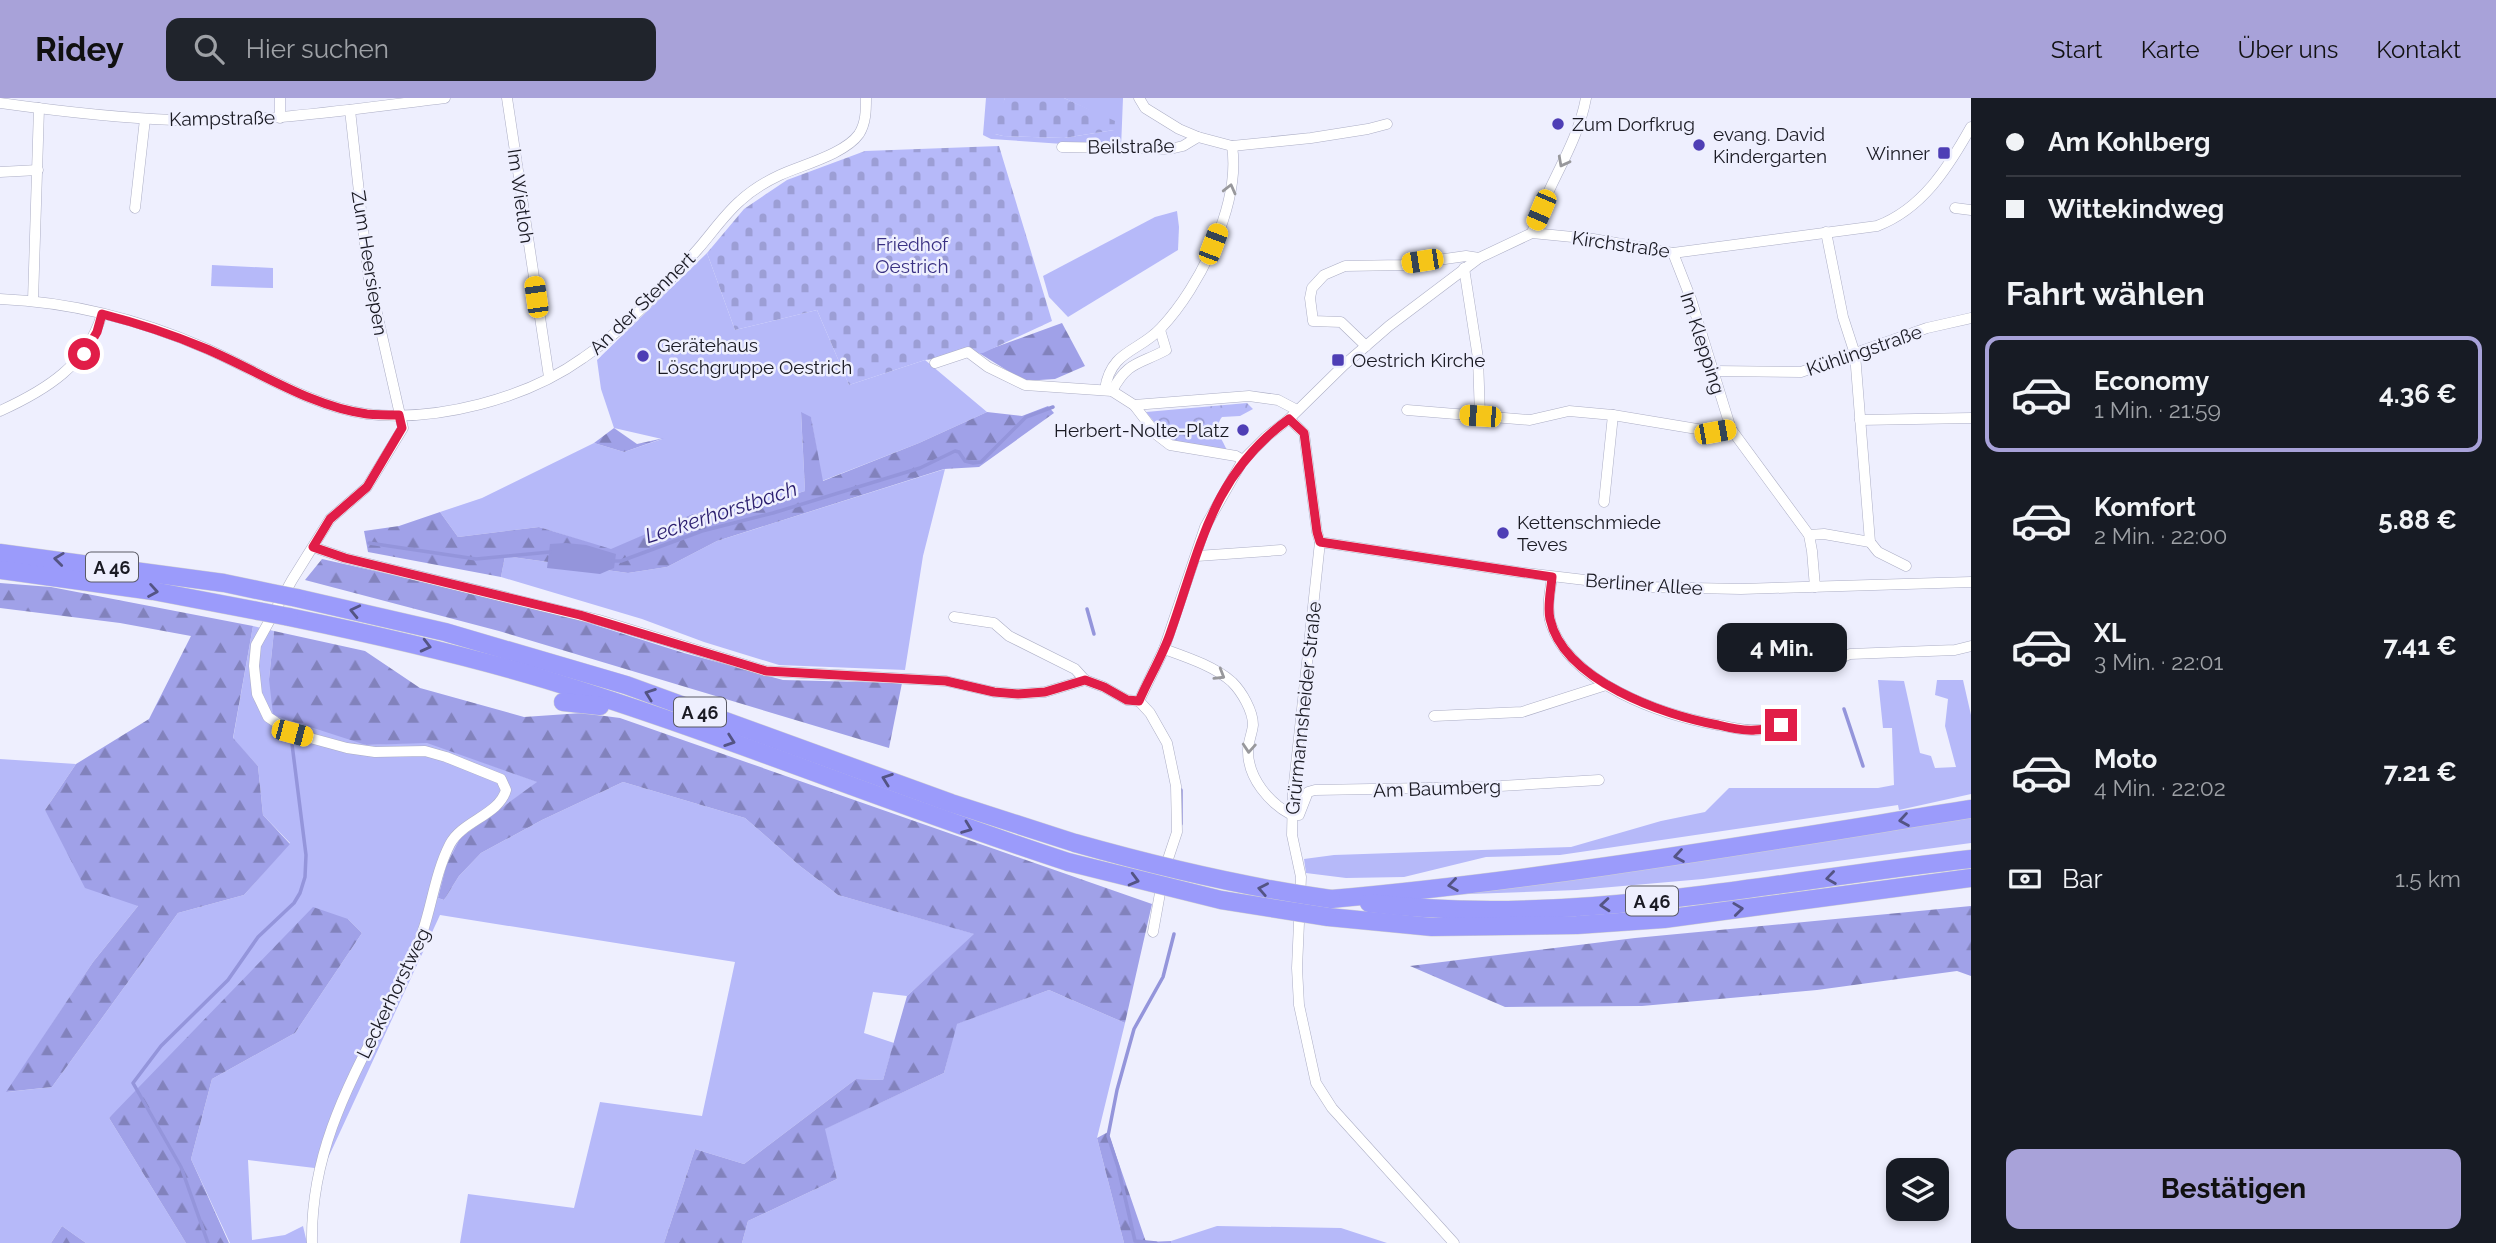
<!DOCTYPE html>
<html lang="de">
<meta charset="utf-8">
<style>
:root{--surface:#171b24;--page:#20242c;--text:#f1f3f6;--muted:#9ea1a6;--line:#363941;--accent:#a8a2d9}
body{margin:0;font-family:Raleway,sans-serif;background:var(--page);color:var(--text);height:100vh;display:flex;flex-direction:column;font-size:26px;white-space:nowrap}
*{box-sizing:border-box;margin:0}
p{font-size:23px;color:var(--muted)}
.icon{flex:none;width:38px;height:38px;fill:none;stroke:currentColor;stroke-width:2;stroke-linecap:round;stroke-linejoin:round}
.map{position:relative;flex:1;overflow:hidden}
.drawer{display:flex;flex-direction:column;background:var(--surface);width:525px}
.drawer>*{flex:none}
.guide{display:grid;align-content:center;height:154px;padding:0 35px;background:var(--surface)}
.buttons{position:absolute;left:1886px;top:1060px;display:grid;gap:14px}
.buttons a{display:grid;place-items:center;width:63px;height:63px;border-radius:14px;background:var(--surface);box-shadow:0 4px 10px #0003;font-size:35px}
.end{position:absolute;width:32px;height:32px;margin:-16px;border:9px solid #e11d48;background:#fff;box-shadow:0 0 0 4px #fff}
.from{border-radius:50%}
.bubble{position:absolute;height:49px;border-radius:14px;background:var(--surface);box-shadow:0 4px 10px #0003;font-size:23px;font-weight:700;line-height:49px;text-align:center}
.car{position:absolute;width:21px;height:42px;margin:-21px -10px;border-radius:9px;box-shadow:0 0 5px 2px #0007;background:linear-gradient(#f5c518 24%,#345 0 40%,#f5c518 0 76%,#345 0 86%,#f5c518 0)}
.guide b{display:flex;align-items:center;gap:24px;height:66px;font-size:26px}
.guide b+b{border-top:2px solid var(--line)}
.guide i{width:18px;height:18px;background:var(--text)}
ul{padding:0;list-style:none}
li{display:flex;align-items:center;gap:21px;height:116px;margin:0 14px 10px;padding:0 21px;border:4px solid transparent;border-radius:14px}
li div{flex:1}
li b{display:block;font-size:26px}
li em{font-style:normal;font-weight:700}
li.on{border-color:var(--accent)}
li>.icon{width:63px;height:63px;stroke-width:1.5}
h2{padding:0 35px;font-size:32px;line-height:84px}
.pay{display:flex;align-items:center;gap:18px;height:77px;padding:0 35px;font-size:26px}
.pay p{margin-inline-start:auto}
.cta{display:flex;gap:14px;margin-top:auto;padding:14px 35px}
.cta a{flex:1;height:80px;border-radius:14px;background:var(--accent);color:#111;font-size:28px;font-weight:700;line-height:80px;text-align:center}
header{display:flex;align-items:center;gap:42px;box-sizing:border-box;height:98px;padding:0 35px;background:var(--accent);color:#111}
header strong{font-size:33px}
nav{display:flex;gap:38px;margin-inline-start:auto;font-size:24px}
.search{width:490px;height:63px;background:var(--page);display:flex;align-items:center;gap:18px;box-sizing:border-box;padding:0 24px;border-radius:14px;color:var(--muted);font-size:26px}
main{display:flex;flex:1;min-height:0}
.map>svg:first-child{display:block}
</style>
<header>
<strong>Ridey</strong>
<div class="search"><svg class="icon" aria-label="search" viewBox="0 0 24 24"><circle cx="10" cy="10" r="6"/><path d="M15 15l6 6"/></svg>Hier suchen</div>
<nav><a>Start</a><a>Karte</a><a>Über uns</a><a>Kontakt</a></nav>
</header>
<main>
<div class="map">
<svg width="1971" height="1145" viewBox="0 0 1971 1145">
<defs>
<pattern id="forest-firs" width="22" height="20" patternUnits="userSpaceOnUse" patternTransform="scale(1.75)"><rect width="22" height="20" fill="#a0a1e8"/><path d="M5 1l3.5 6h-7zM16 11l3.5 6h-7z" fill="#8282bc"/></pattern>
<pattern id="cemetery-stones" width="16" height="16" patternUnits="userSpaceOnUse" patternTransform="scale(1.75)"><rect width="16" height="16" fill="#b6b9f9"/><path d="M2 7V4a2 2 0 0 1 4 0v3zM10 15v-3a2 2 0 0 1 4 0v3z" fill="#9c9ed5"/></pattern>
<pattern id="park-crowns" width="20" height="18" patternUnits="userSpaceOnUse" patternTransform="scale(1.75)"><rect width="20" height="18" fill="#b6b9f9"/><path d="M2 6a3 3 0 1 1 6 0M12 15a3 3 0 1 1 6 0" fill="none" stroke="#9c9ed5"/></pattern>
</defs>
<rect width="100%" height="100%" fill="#eeeffe"/>
<g fill="#b6b9f9">
<path d="M986,0h19l-10,36 8,2 61,2 50,-8v-8l-50,-24h59l-2,50 -130,-9 -8,-4z"/>
<path d="M1177,113l2,16 -1,23 -110,67 -19,-20 -6,-21 112,-59z"/>
<path d="M707,155l28,77 82,-20 32,75 76,-25 62,52 -68,31 -97,38 -11,-63 -10,-5 4,78 -62,19 -51,4 -81,36 -72,-23 -81,10 -18,-25 42,-14 112,-55 30,9 38,-13 -48,-11 -13,-39 -4,-29z"/>
<path d="M212,167l61,3v20l-62,-2z"/>
<path d="M945,371l-22,87 -18,114 -126,-5 -75,-23 -62,-23 -141,-42 4,-21 123,17 39,-6 50,-26z"/>
<path d="M253,528l21,5 -5,48 97,66 61,-3 111,40 -78,56 -14,28 -8,32 6,2 15,-24 22,-23 61,-33 81,-38 122,36 55,48 38,29 137,39 -68,62 -34,-4 -9,41 30,10 -11,37 -27,-1 -112,85 -49,-15 -31,94h-204l8,-49 106,14 26,-106 102,14 33,-154 -295,-47 -117,254 -75,-9 4,80 33,-5 18,-9 4,17h-77l-39,-84 21,-80 83,-46 67,-100 -14,-14 -239,199 77,125h-100l-24,-17 -11,17h-51v-484l76,5 -31,46 93,96 -45,56 -86,130 45,-5 126,-174 66,-18 46,-52 -27,-28 -5,-49 -25,-27z"/>
<path d="M1878,582l26,1 16,72 11,3 4,12 21,-1 -11,-41 3,-27 -13,-4 2,-15h26l8,35v79l-72,16 -1,-5 -338,50 -74,2 -82,20 -58,1 -40,-5 -2,-14 30,-4 237,-8 90,-26 44,-9 24,-24h149l16,-3 -2,-57h-9z"/>
<path d="M1971,720v25l-268,36 -126,11 -136,5z"/>
<path d="M1049,892l76,33 -28,115 27,105h-382l6,-22 89,-42 -13,-50 120,-56 12,-49z"/>
<path d="M1217,1128l124,2 46,15h-216v-2z"/>
</g>
<g fill="url(#forest-firs)">
<path d="M1062,225l23,43 -30,13 -31,2 -45,-28z"/>
<path d="M1048,308l6,7 -75,54 -35,2 -227,72 -50,26 -39,6 -123,-17 -4,21 -133,-25 -4,-21 35,-5 41,-14 18,25 81,-10 72,22 81,-35 51,-4 62,-19 -4,-79 10,5 12,64 96,-38 68,-31 35,4z"/>
<path d="M614,330l23,16 27,-6 -40,14 -30,-9z"/>
<path d="M322,461l225,51 137,43 99,27 119,3 -13,65 -390,-117 -194,-51z"/>
<path d="M0,485l51,4 202,39 -20,112 25,28 5,49 27,29 -46,51 -66,18 -126,174 -46,5 87,-130 45,-56 -53,-18 -40,-78 31,-46 73,-45 42,-83 -71,-13 -120,-15z"/>
<path d="M274,533l91,20 55,37 104,29 58,-4 38,5 532,186 -27,119 -76,-33 -92,34 -13,49 -119,56 12,50 -89,42 -6,22h-78l31,-94 49,15 112,-85 27,1 24,-84 67,-62 -136,-39 -38,-29 -55,-48 -122,-36 -81,38 -61,33 -22,23 -15,24 -6,-2 8,-32 14,-28 77,-56 -110,-39 -61,2 -93,-30 -4,-36z"/>
<path d="M1971,808v70l-14,-5 -140,19 -175,16 -137,1 -95,-41 225,-28z"/>
<path d="M313,809l35,12 14,14 -67,100 -83,46 -21,80 38,84h-43l-77,-125z"/>
<path d="M1108,1034l38,110 25,-1v2h-47l-27,-105z"/>
<path d="M62,1128l24,17h-35z"/>
</g>
<g fill="url(#cemetery-stones)">
<path d="M1005,0h59l51,23 -1,9 -50,8 -61,-2 -8,-2v-12z"/>
<path d="M999,48l53,175 -69,32 -58,7 -76,25 -32,-75 -82,20 -28,-77 37,-44 43,-29 78,-29z"/>
</g>
<path fill="url(#park-crowns)" d="M1247,305l6,6 -13,7 -18,1c-9,11 0,22 5,33l-58,-10 -23,-28z"/>
<g fill="#9495db">
<path d="M566,445l20,2 30,9 -2,14 -14,6 -53,-6 3,-24z"/>
<path d="M1762,553l19,1 2,20 -19,-1z"/>
</g>
<g fill="none" stroke-linecap="round" stroke-linejoin="round">
<g stroke="#9495db" stroke-width="3.5">
<path d="M369,445l107,16 74,-7"/>
<path d="M613,463h8l81,-30 71,-18 147,-45 35,-17 4,1 6,9 8,2 8,-1 45,-45 27,-10"/>
<path d="M1087,511l7,25"/>
<path d="M1844,611l19,57"/>
<path d="M1181,692v34"/>
<path d="M208,1145l-27,-76 -48,-84 28,-37 67,-66 30,-43 36,-34 6,-10 5,-16 1,-22 -14,-111"/>
<path d="M1156,1145l-21,-2 -17,-74 -10,-31 9,-46 17,-61 29,-52 11,-43"/>
</g>
<defs>
<g id="minor">
<path d="M280,0v20"/>
<path d="M507,0l42,279"/>
<path d="M1139,0l6,10 34,21 19,8 34,9 79,-8 57,-9 19,-5"/>
<path d="M0,5c57,8 116,15 175,17 90,3 180,-11 270,-22"/>
<path d="M1062,49l108,2 13,-3 15,-9"/>
<path d="M0,74l38,-2"/>
<path d="M135,110l10,-89"/>
<path d="M1955,110l16,2"/>
<path d="M1826,134l17,85 12,37 15,188 8,10 28,14"/>
<path d="M1532,135c14,-47 45,-86 54,-135"/>
<path d="M1673,155l18,46 40,130 78,106 3,16 3,36"/>
<path d="M1464,170l14,90 2,58"/>
<path d="M0,201c70,3 141,21 205,49 51,22 107,59 162,66 69,8 159,-15 216,-56 40,-27 83,-73 115,-109 14,-16 26,-34 42,-48 12,-11 25,-19 40,-26 22,-10 65,-21 79,-41 7,-11 7,-24 7,-36"/>
<path d="M33,203l6,-193"/>
<path d="M1366,248l-25,-24 -28,-1 -3,-23 2,-10 12,-13 21,-9 57,-1 64,-9 13,2"/>
<path d="M935,265l33,-11 20,15 37,18 87,6 22,14 23,30 13,10 66,11 7,4"/>
<path d="M1714,273l87,1 126,-44 44,-10"/>
<path d="M1105,291c6,-39 34,-37 56,-61 39,-41 80,-125 71,-182"/>
<path d="M1112,293c16,-30 26,-26 54,-41l-6,-20"/>
<path d="M1134,307l115,-9 29,4 19,10"/>
<path d="M1407,312l123,10 39,-9 44,4 102,17 16,-3"/>
<path d="M0,313c46,-21 87,-46 102,-97"/>
<path d="M1289,321l15,14 13,99 3,10 -27,251 -1,42 9,42 -4,91 2,37 17,78 16,25 122,135"/>
<path d="M1860,322l111,-2"/>
<path d="M1604,404l9,-87"/>
<path d="M1809,437l15,-1 46,8"/>
<path d="M1320,444l198,30 126,15 97,2 230,-7"/>
<path d="M313,449l32,11 254,62 167,51 180,10 48,11 24,2 27,-2 40,-12 19,7 23,13 12,1"/>
<path d="M1197,458l84,-6"/>
<path d="M1552,479c-2,15 -6,32 -1,47 20,60 111,91 167,101 12,2 25,6 37,5 9,0 18,-3 26,-5"/>
<path d="M954,519l40,6 15,13 66,33 10,11"/>
<path d="M1164,551c22,8 50,17 68,33 10,10 21,29 21,43 -1,9 -5,17 -5,26 0,27 21,52 44,64"/>
<path d="M1834,563l16,-7 105,-4 16,-4"/>
<path d="M1139,603l25,-52 41,-122 38,-67 23,-23 23,-18 55,-54 45,-39 90,-68 53,-25 61,6 80,14 204,-27c45,-17 71,-58 94,-99"/>
<path d="M1139,603l11,12 17,30 9,43 1,46 -13,39 -11,61"/>
<path d="M1434,618l88,-4 84,-27"/>
<path d="M1292,717h7l9,-23 7,-2 168,-3 116,-7"/>
<path d="M312,1145c-2,-114 60,-194 104,-293 15,-34 17,-73 34,-106 12,-23 49,-29 56,-54l-5,-11 -55,-22 -21,-6 -50,1 -28,-4 -55,-15 -24,-16 -11,-23 -3,-28 2,-21 36,-65 38,-61 37,-32 36,-59 -35,-154 -18,-164"/>
</g>
<g id="motorway">
<path d="M0,455l224,30 43,9"/>
<path d="M0,472l153,21 105,20"/>
<path d="M297,500l148,34 181,53 325,118 124,40"/>
<path d="M289,519c87,18 173,37 258,63 176,54 346,125 521,182"/>
<path d="M563,604l37,4"/>
<path d="M1331,801c214,-19 427,-56 640,-90"/>
<path d="M1369,805c202,25 402,-22 602,-44"/>
<path d="M1328,819l104,10 145,-2 87,-6 307,-41"/>
</g>
</defs>
<use href="#minor" stroke="#acaec5" stroke-width="11"/>
<use href="#motorway" stroke="#d1d1d3" stroke-width="19"/>
<use href="#minor" stroke="#fff" stroke-width="10"/>
<use href="#motorway" stroke="#9b9bfb" stroke-width="18"/>
<defs>
<g id="motorway-bridge">
<path d="M267,494l30,6"/>
<path d="M258,513l31,6"/>
<path d="M1075,745c85,24 169,44 256,56"/>
<path d="M1068,764l153,38 107,17"/>
</g>
</defs>
<use href="#motorway-bridge" stroke="#d1d1d3" stroke-width="19" stroke-linecap="butt"/>
<use href="#motorway-bridge" stroke="#9b9bfb" stroke-width="18"/>
</g>
<defs><path id="oneway-chevron" d="M-2-3.5L2.5 0L-2 3.5" fill="none" stroke-width="1.6" stroke-linecap="round" stroke-linejoin="round" transform="scale(1.75)"/></defs>
<g stroke="#98989c">
<use href="#oneway-chevron" transform="translate(1563 64) rotate(118)"/>
<use href="#oneway-chevron" transform="translate(1230 91) rotate(-76)"/>
<use href="#oneway-chevron" transform="translate(1220 577) rotate(31)"/>
<use href="#oneway-chevron" transform="translate(1249 650) rotate(94)"/>
</g>
<g stroke="#545484">
<use href="#oneway-chevron" transform="translate(59 461) rotate(-173)"/>
<use href="#oneway-chevron" transform="translate(153 493) rotate(10)"/>
<use href="#oneway-chevron" transform="translate(355 513) rotate(-167)"/>
<use href="#oneway-chevron" transform="translate(426 548) rotate(14)"/>
<use href="#oneway-chevron" transform="translate(650 596) rotate(-160)"/>
<use href="#oneway-chevron" transform="translate(730 643) rotate(19)"/>
<use href="#oneway-chevron" transform="translate(887 681) rotate(-160)"/>
<use href="#oneway-chevron" transform="translate(1904 722) rotate(171)"/>
<use href="#oneway-chevron" transform="translate(967 730) rotate(21)"/>
<use href="#oneway-chevron" transform="translate(1679 758) rotate(171)"/>
<use href="#oneway-chevron" transform="translate(1831 780) rotate(172)"/>
<use href="#oneway-chevron" transform="translate(1134 782) rotate(15)"/>
<use href="#oneway-chevron" transform="translate(1453 787) rotate(172)"/>
<use href="#oneway-chevron" transform="translate(1263 791) rotate(-169)"/>
<use href="#oneway-chevron" transform="translate(1605 807) rotate(175)"/>
<use href="#oneway-chevron" transform="translate(1738 811) rotate(-7)"/>
</g>
<g fill="none" stroke-linecap="round" stroke-linejoin="round">
<path stroke="#e11d48" stroke-width="9" d="M84,256l13,-22 5,-18c35,9 69,20 102,34 51,21 107,59 163,66 11,1 22,1 32,1l3,13 -35,59 -37,32 -17,28 32,11 235,57 186,56 180,10 48,11 24,2 27,-2 40,-12 19,7 23,13 12,1c10,-23 23,-44 31,-67 30,-84 41,-159 119,-215l15,14 13,99 3,10 232,35c-1,13 -5,29 -2,42 14,62 114,96 168,106 12,3 25,6 37,5 9,0 18,-3 26,-5"/>
</g>
<g fill="#4e3eb5" stroke="#eeeffe" stroke-width="2.5">
<circle cx="1558" cy="26" r="7"/>
<circle cx="1699" cy="47" r="7"/>
<rect x="1937" y="48" width="14" height="14" rx="3.5"/>
<circle cx="643" cy="258" r="7"/>
<rect x="1331" y="255" width="14" height="14" rx="3.5"/>
<circle cx="1243" cy="332" r="7"/>
<circle cx="1503" cy="435" r="7"/>
</g>
<g text-anchor="middle" dominant-baseline="central" stroke-width="5" stroke-linejoin="round" paint-order="stroke">
<g fill="#eeeffe" stroke="#5a5a65" stroke-width="2">
<rect x="86" y="454.5" width="52" height="29" rx="5"/>
<rect x="674" y="599.5" width="52" height="29" rx="5"/>
<rect x="1626" y="788.5" width="52" height="29" rx="5"/>
</g>
<g font-size="18" font-weight="bold" fill="#1a1a23">
<text x="112" y="469">A 46</text>
<text x="700" y="614">A 46</text>
<text x="1652" y="803">A 46</text>
</g>
<g font-size="19" fill="#1a1a23" stroke="#eeeffe">
<text transform="translate(222 20) rotate(-1)">Kampstraße</text>
<text transform="translate(1131 48) rotate(-1)">Beilstraße</text>
<text transform="translate(521 98) rotate(82)">Im Wietloh</text>
<text transform="translate(1621 146) rotate(8)">Kirchstraße</text>
<text transform="translate(370 165) rotate(81)">Zum Heersiepen</text>
<text transform="translate(642 205) rotate(-44)">An der Stennert</text>
<text transform="translate(1703 245) rotate(72)">Im Klepping</text>
<text transform="translate(1864 252) rotate(-19)">Kühlingstraße</text>
<text transform="translate(1644 486) rotate(4)">Berliner Allee</text>
<text transform="translate(1303 610) rotate(-84)">Grürmannsheider Straße</text>
<text transform="translate(1437 690) rotate(-2)">Am Baumberg</text>
<text transform="translate(393 895) rotate(-64)">Leckerhorstweg</text>
</g>
<g font-size="19" fill="#1a1a23" stroke="#eeeffe" text-anchor="start">
<text x="1572" y="26">Zum Dorfkrug</text>
<text x="1713" y="36">evang. David<tspan x="1713" dy="22">Kindergarten</tspan></text>
<text x="1930" y="55" text-anchor="end">Winner</text>
<text x="657" y="247">Gerätehaus<tspan x="657" dy="22">Löschgruppe Oestrich</tspan></text>
<text x="1352" y="262">Oestrich Kirche</text>
<text x="1229" y="332" text-anchor="end">Herbert-Nolte-Platz</text>
<text x="1517" y="424">Kettenschmiede<tspan x="1517" dy="22">Teves</tspan></text>
</g>
<g font-size="19" fill="#3a3183" stroke="#eeeffe">
<text x="912" y="146">Friedhof<tspan x="912" dy="22">Oestrich</tspan></text>
</g>
<g font-size="21" font-style="italic" fill="#2b1e6f" stroke="#eeeffe">
<text transform="translate(721 414) rotate(-18)">Leckerhorstbach</text>
</g>
</g>
</svg>
<div class="buttons">
<a><svg class="icon" aria-label="layers" viewBox="0 0 24 24"><path d="M12 4l9 5-9 5-9-5zM3 14l9 5 9-5"/></svg></a>
</div>
<i class="end from" style="left:84px;top:256px"></i>
<i class="end" style="left:1781px;top:627px"></i>
<div class="bubble" style="left:1717px;top:525px;width:130px">4 Min.</div>
<i class="car" style="left:1541px;top:112px;rotate:203deg"></i>
<i class="car" style="left:1213px;top:146px;rotate:21deg"></i>
<i class="car" style="left:1422px;top:163px;rotate:261deg"></i>
<i class="car" style="left:536px;top:199px;rotate:352deg"></i>
<i class="car" style="left:1480px;top:318px;rotate:274deg"></i>
<i class="car" style="left:1715px;top:334px;rotate:80deg"></i>
<i class="car" style="left:292px;top:635px;rotate:105deg"></i>
</div>
<section class="drawer">
<div class="guide">
<b><i class="from"></i>Am Kohlberg</b>
<b><i></i>Wittekindweg</b>
</div>
<h2>Fahrt wählen</h2>
<ul>
<li class="on"><svg class="icon" aria-label="car" viewBox="0 0 24 24"><path d="M5 17H2v-5l4-1 3-4h7l3 4 3 1v5h-3M9 17h6M6 11h13"/><circle cx="7" cy="17" r="2"/><circle cx="17" cy="17" r="2"/></svg><div><b>Economy</b><p>1 Min. · 21:59</p></div><em>4.36 €</em></li>
<li><svg class="icon" aria-label="car" viewBox="0 0 24 24"><path d="M5 17H2v-5l4-1 3-4h7l3 4 3 1v5h-3M9 17h6M6 11h13"/><circle cx="7" cy="17" r="2"/><circle cx="17" cy="17" r="2"/></svg><div><b>Komfort</b><p>2 Min. · 22:00</p></div><em>5.88 €</em></li>
<li><svg class="icon" aria-label="car" viewBox="0 0 24 24"><path d="M5 17H2v-5l4-1 3-4h7l3 4 3 1v5h-3M9 17h6M6 11h13"/><circle cx="7" cy="17" r="2"/><circle cx="17" cy="17" r="2"/></svg><div><b>XL</b><p>3 Min. · 22:01</p></div><em>7.41 €</em></li>
<li><svg class="icon" aria-label="car" viewBox="0 0 24 24"><path d="M5 17H2v-5l4-1 3-4h7l3 4 3 1v5h-3M9 17h6M6 11h13"/><circle cx="7" cy="17" r="2"/><circle cx="17" cy="17" r="2"/></svg><div><b>Moto</b><p>4 Min. · 22:02</p></div><em>7.21 €</em></li>
</ul>
<div class="pay"><svg class="icon" aria-label="cash" viewBox="0 0 24 24"><path d="M3 7h18v10H3z"/><circle cx="12" cy="12" r="2"/></svg>Bar<p>1.5 km</p></div>
<div class="cta"><a>Bestätigen</a></div>
</section>
</main>
